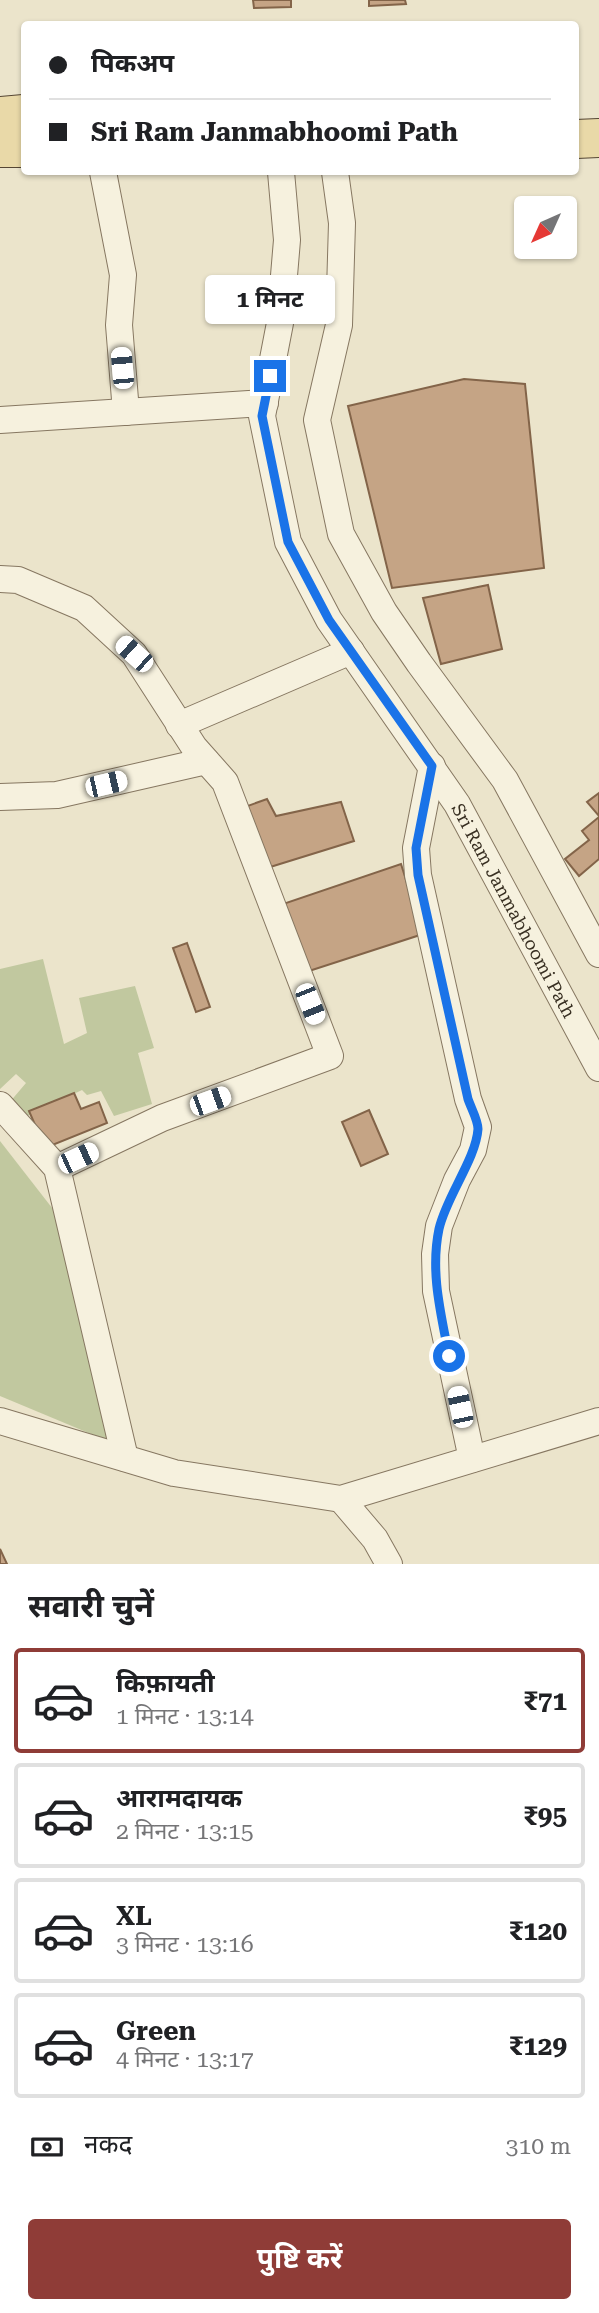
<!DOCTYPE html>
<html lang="hi">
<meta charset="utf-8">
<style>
:root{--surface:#fff;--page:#f6f6f6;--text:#202124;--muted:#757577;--line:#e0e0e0;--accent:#8f3c37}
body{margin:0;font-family:"Roboto Serif","Noto Sans Devanagari",serif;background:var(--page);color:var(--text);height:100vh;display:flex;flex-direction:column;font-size:26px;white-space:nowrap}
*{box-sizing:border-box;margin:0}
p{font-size:23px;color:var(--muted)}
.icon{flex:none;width:38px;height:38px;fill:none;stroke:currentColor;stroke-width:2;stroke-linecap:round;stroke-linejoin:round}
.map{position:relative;height:1564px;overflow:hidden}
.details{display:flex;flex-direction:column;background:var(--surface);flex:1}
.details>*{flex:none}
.hud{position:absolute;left:21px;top:21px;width:558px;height:154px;border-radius:7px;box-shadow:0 2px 5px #0004;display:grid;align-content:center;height:154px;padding:0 28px;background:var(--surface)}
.needle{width:46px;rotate:225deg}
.fabs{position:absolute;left:514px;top:196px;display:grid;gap:14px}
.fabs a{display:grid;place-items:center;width:63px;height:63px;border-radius:7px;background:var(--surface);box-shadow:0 2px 5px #0004;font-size:35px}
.end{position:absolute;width:32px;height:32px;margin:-16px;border:9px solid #1a73e8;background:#fff;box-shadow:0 0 0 4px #fff}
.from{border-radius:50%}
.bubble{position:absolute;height:49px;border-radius:7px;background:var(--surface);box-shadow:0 2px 5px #0004;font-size:23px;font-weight:700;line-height:49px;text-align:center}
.car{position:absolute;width:21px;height:42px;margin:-21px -10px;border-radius:9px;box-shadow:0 0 5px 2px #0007;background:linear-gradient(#fff 24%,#345 0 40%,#fff 0 76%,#345 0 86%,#fff 0)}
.hud b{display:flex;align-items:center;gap:24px;height:66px;font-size:26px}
.hud b+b{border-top:2px solid var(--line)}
.hud i{width:18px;height:18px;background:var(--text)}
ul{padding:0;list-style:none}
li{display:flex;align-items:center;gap:21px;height:105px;margin:0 14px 10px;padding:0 14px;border:4px solid var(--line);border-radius:7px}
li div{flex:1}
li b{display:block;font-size:26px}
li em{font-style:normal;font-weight:700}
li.on{border-color:var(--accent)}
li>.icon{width:63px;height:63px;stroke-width:1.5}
h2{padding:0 28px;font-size:32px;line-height:84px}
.pay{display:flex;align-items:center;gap:18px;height:77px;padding:0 28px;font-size:26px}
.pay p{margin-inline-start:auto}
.primary-button{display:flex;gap:14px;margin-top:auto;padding:14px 28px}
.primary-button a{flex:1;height:80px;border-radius:7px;background:var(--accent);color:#fff;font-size:28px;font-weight:700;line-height:80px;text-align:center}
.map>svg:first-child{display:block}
</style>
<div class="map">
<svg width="599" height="1564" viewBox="0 0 599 1564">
<rect width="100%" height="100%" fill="#ebe4cb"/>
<g fill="#c1c89f">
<path d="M43,959l21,85 23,-11 -8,-35 56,-12 19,62 -16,5 14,51 -38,12 -13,-25 -14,4 -5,-5 -59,28 -14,-15 17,-20 -10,-9 -16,15v-120z"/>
<path d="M0,1141l56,72 59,231 -115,-48z"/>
</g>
<g fill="#c5a485" stroke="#836449" stroke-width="2">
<path d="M253,0h38v7l-37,1z"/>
<path d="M369,0h36l1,4 -37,2z"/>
<path d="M464,379l61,5 19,184 -152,20 -44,-182z"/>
<path d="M488,585l14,64 -61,15 -18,-66z"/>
<path d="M599,793v23l-12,-14z"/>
<path d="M267,799l9,17 65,-14 13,39 -87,27 -25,-60z"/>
<path d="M599,817v42l-20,17 -14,-17 24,-19 -7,-9z"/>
<path d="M401,864l22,70 -117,38 -26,-67z"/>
<path d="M187,943l23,64 -14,5 -23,-64z"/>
<path d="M74,1093l7,16 18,-7 8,21 -62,25 -16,-37z"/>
<path d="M369,1110l19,44 -27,12 -19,-44z"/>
<path d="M0,1549l7,15h-7z"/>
</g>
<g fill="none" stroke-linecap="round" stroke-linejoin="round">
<defs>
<g id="street">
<path d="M103,172l20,103 -4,50 7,87"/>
<path id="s1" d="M281,172l6,68 -7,83 -18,93 26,126 41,78 128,184 142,264"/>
<path d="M335,172l7,51 -3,102 -22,95 24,114 43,78 35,51 86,117 94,174"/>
<path d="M0,420l265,-17"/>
<path d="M0,579l18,1 66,28 50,46 60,93 31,35 105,274 -168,62 -105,50"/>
<path d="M179,725l172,-74"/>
<path d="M432,766l-16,82 2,27 50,224 10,28 -5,23 -16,30 -18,46 -4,28 1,37 36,168"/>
<path d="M0,797l57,-2 149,-34"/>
<path d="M0,1105l57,63 68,290"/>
<path d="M0,1421l174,52 167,26 258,-78"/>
<path d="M341,1499l34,40 14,25"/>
</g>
<g id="primary">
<path d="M0,116l24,-2"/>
<path d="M576,139l23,-1"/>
<path d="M0,148h24"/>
</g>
</defs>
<use href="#street" stroke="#867761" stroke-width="28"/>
<use href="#primary" stroke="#554634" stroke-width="40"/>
<use href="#street" stroke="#f6f1de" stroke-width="26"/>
<use href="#primary" stroke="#e9d9a8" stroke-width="38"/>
</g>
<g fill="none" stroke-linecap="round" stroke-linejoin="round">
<path stroke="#1a73e8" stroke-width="9" d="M270,376l-8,40 26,126 41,78 103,146 -16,82 2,27 50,224c3,9 10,21 10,30 -2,30 -32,68 -39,100 -9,43 2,85 10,127"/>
</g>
<g text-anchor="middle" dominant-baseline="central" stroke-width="5" stroke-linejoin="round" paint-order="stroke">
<g font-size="18" fill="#382f22" stroke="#f3edda">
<text stroke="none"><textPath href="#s1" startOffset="808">Sri Ram Janmabhoomi Path</textPath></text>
</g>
</g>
</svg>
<div class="fabs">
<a><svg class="needle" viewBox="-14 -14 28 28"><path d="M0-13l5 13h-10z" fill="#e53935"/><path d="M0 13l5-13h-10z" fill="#757577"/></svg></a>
</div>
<i class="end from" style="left:449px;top:1356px"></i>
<i class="end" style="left:270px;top:376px"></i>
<div class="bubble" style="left:205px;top:275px;width:130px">1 मिनट</div>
<i class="car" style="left:122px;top:368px;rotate:355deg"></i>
<i class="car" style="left:134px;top:654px;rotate:312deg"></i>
<i class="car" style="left:106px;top:784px;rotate:77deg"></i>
<i class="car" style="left:310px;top:1004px;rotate:158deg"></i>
<i class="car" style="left:210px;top:1101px;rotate:70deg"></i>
<i class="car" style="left:78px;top:1158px;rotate:65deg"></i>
<i class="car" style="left:460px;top:1407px;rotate:348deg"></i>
<div class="hud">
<b><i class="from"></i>पिकअप</b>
<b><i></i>Sri Ram Janmabhoomi Path</b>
</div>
</div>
<section class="details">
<h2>सवारी चुनें</h2>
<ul>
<li class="on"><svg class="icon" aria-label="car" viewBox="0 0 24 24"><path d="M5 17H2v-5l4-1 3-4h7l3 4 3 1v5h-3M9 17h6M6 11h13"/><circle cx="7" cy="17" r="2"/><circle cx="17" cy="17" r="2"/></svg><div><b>किफ़ायती</b><p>1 मिनट · 13:14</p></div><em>₹71</em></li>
<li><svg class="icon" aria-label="car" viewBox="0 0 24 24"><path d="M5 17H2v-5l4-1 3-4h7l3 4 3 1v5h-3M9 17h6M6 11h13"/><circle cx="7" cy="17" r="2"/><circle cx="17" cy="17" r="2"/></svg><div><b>आरामदायक</b><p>2 मिनट · 13:15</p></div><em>₹95</em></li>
<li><svg class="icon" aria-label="car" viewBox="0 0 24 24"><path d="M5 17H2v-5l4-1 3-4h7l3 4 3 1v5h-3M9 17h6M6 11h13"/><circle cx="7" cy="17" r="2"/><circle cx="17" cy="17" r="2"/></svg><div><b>XL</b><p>3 मिनट · 13:16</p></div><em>₹120</em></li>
<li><svg class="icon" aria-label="car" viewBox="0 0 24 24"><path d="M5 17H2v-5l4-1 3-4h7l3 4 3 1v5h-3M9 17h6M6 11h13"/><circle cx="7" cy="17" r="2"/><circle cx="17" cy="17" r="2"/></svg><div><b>Green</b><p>4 मिनट · 13:17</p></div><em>₹129</em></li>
</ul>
<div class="pay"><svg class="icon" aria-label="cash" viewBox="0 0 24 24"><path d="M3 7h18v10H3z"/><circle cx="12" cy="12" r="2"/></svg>नकद<p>310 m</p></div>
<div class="primary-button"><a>पुष्टि करें</a></div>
</section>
